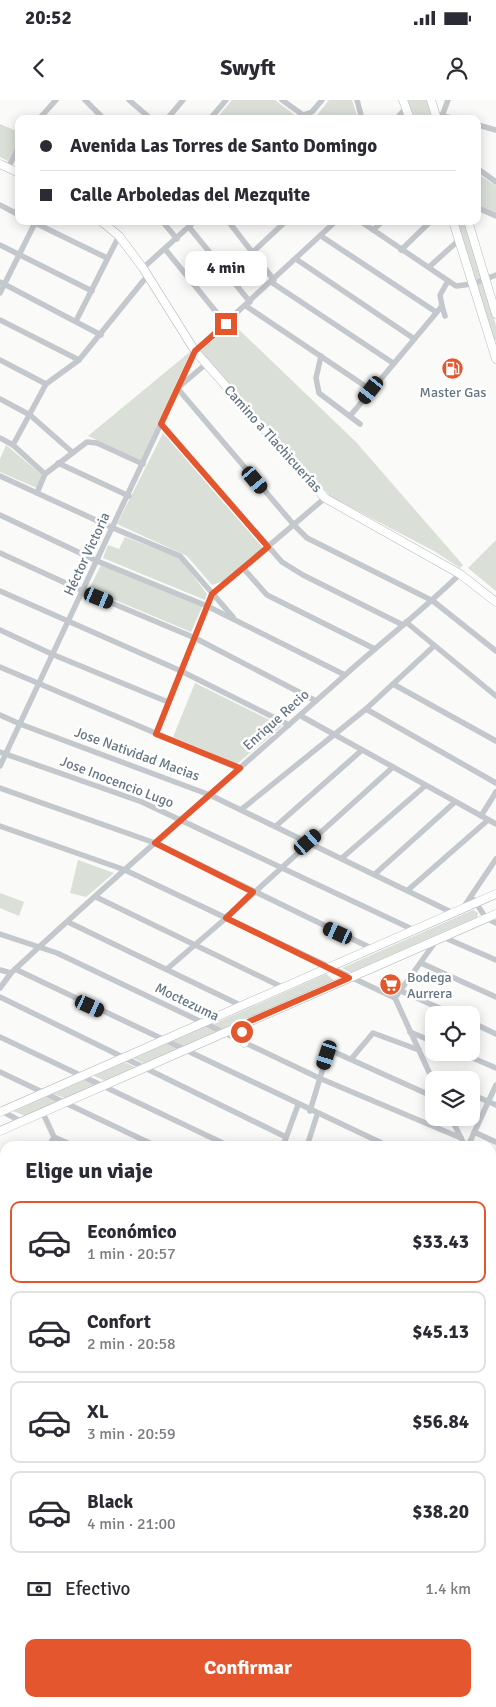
<!DOCTYPE html>
<html lang="es">
<meta charset="utf-8">
<style>
:root{--surface:#fff;--page:#f7f7f7;--text:#2b2b33;--muted:#7c7c81;--line:#e1e1e2;--accent:#e4572e}
body{margin:0;font-family:Signika,sans-serif;background:var(--page);color:var(--text);height:100vh;display:flex;flex-direction:column;font-size:19px;white-space:nowrap}
*{box-sizing:border-box;margin:0}
p{font-size:16px;color:var(--muted)}
.icon{flex:none;width:28px;height:28px;fill:none;stroke:currentColor;stroke-width:2;stroke-linecap:round;stroke-linejoin:round}
.map{position:relative;flex:1;overflow:hidden}
.details{position:absolute;left:0px;top:1041px;width:496px;height:566px;display:flex;flex-direction:column;background:var(--surface);border-radius:15px 15px 0 0;box-shadow:0 2px 12px #0003}
.details>*{flex:none}
.guide{position:absolute;left:15px;top:15px;width:466px;height:110px;border-radius:10px;box-shadow:0 2px 12px #0003;display:grid;align-content:center;height:110px;padding:0 25px;background:var(--surface)}
.tools{position:absolute;left:425px;top:906px;display:grid;gap:10px}
.tools a{display:grid;place-items:center;width:55px;height:55px;border-radius:10px;background:var(--surface);box-shadow:0 2px 12px #0003;font-size:25px}
.end{position:absolute;width:22px;height:22px;margin:-11px;border:6px solid #e4572e;background:#fff;box-shadow:0 0 0 2px #fff}
.from{border-radius:50%}
.bubble{position:absolute;height:35px;border-radius:10px;background:var(--surface);box-shadow:0 2px 12px #0003;font-size:16px;font-weight:700;line-height:35px;text-align:center}
.car{position:absolute;width:15px;height:30px;margin:-15px -8px;border-radius:6px;box-shadow:0 0 4px 1px #0007;background:linear-gradient(#222 24%,#8ab4d8 0 40%,#222 0 76%,#8ab4d8 0 86%,#222 0)}
.guide b{display:flex;align-items:center;gap:18px;height:48px;font-size:19px}
.guide b+b{border-top:1px solid var(--line)}
.guide i{width:12px;height:12px;background:var(--text)}
ul{padding:0;list-style:none}
li{display:flex;align-items:center;gap:15px;height:82px;margin:0 10px 8px;padding:0 15px;border:2px solid var(--line);border-radius:10px}
li div{flex:1}
li b{display:block;font-size:19px}
li em{font-style:normal;font-weight:700}
li.on{border-color:var(--accent)}
li>.icon{width:45px;height:45px;stroke-width:1.5}
h2{padding:0 25px;font-size:22px;line-height:60px}
.pay{display:flex;align-items:center;gap:12px;height:55px;padding:0 25px;font-size:19px}
.pay p{margin-inline-start:auto}
.primary-button{display:flex;gap:10px;margin-top:auto;padding:10px 25px}
.primary-button a{flex:1;height:58px;border-radius:10px;background:var(--accent);color:#fff;font-size:20px;font-weight:700;line-height:58px;text-align:center}
.status{display:flex;justify-content:space-between;align-items:center;height:35px;padding:0 25px;background:var(--surface);direction:ltr}
.status svg{height:14px;fill:currentColor}
header{display:flex;justify-content:space-between;align-items:center;height:65px;padding:0 25px;background:var(--surface);font-size:22px;font-weight:700}
.map>svg:first-child{display:block}
</style>
<div class="status"><b>20:52</b><svg viewBox="0 0 49 12"><path d="M0 12V9h3v3zM5 12V6h3v6zM10 12V3h3v9zM15 12V0h3v12zM26 1h20v11H26zM47 4h2v5h-2z"/></svg></div>
<header><svg class="icon" aria-label="back" viewBox="0 0 24 24"><path d="M15 5l-7 7 7 7"/></svg>Swyft<svg class="icon" aria-label="person" viewBox="0 0 24 24"><circle cx="12" cy="8" r="4"/><path d="M4 21q1-7 8-7t8 7"/></svg></header>
<div class="map">
<svg width="496" height="1607" viewBox="0 0 496 1607">
<rect width="100%" height="100%" fill="#fafaf8"/>
<g fill="#dadfd7">
<path d="M232,0h43l25,19h-84z"/>
<path d="M329,0h23l6,19h-44z"/>
<path d="M406,0h21l6,19h-18z"/>
<path d="M0,24l19,8v8l-11,21 -8,-4z"/>
<path d="M478,74l18,12v29l-18,-8z"/>
<path d="M455,121h9l18,57 -8,2z"/>
<path d="M483,181l13,45v14l-2,1 -18,-57z"/>
<path d="M232,223l124,119 107,123 -3,3 -26,-17 -103,-54 -131,-145z"/>
<path d="M191,251l-50,109 -53,-24z"/>
<path d="M163,333l100,115 -39,33 -12,4 -25,-29 -70,-32z"/>
<path d="M6,345l36,30 -5,13 -37,-16v-13z"/>
<path d="M125,437l55,21 27,36 -2,6 -102,-42 5,-13 11,4z"/>
<path d="M496,440v51l-28,-23z"/>
<path d="M101,465l102,40 -12,27 -102,-43z"/>
<path d="M195,583l87,43 -45,38 -64,-27z"/>
<path d="M78,760l36,13 -28,24 -16,-4z"/>
<path d="M0,793l24,9 -5,14 -19,-8z"/>
<path d="M473,810l5,3 -1,6 -124,55 -11,-6z"/>
<path d="M326,874l9,7 -112,50 -12,-6z"/>
<path d="M202,926l15,6 -33,15 -13,-7z"/>
<path d="M164,943l13,6 -32,15 -14,-7z"/>
<path d="M122,961l13,6 -30,14 -13,-6z"/>
<path d="M85,977l14,7 -34,14 -15,-5z"/>
<path d="M44,996l13,6 -32,14 -14,-6z"/>
<path d="M491,1309l5,10v67l-5,3z"/>
<path d="M496,1432v175h-150l-4,-4 149,-1v-166z"/>
</g>
<g fill="none" stroke-linecap="round" stroke-linejoin="round">
<defs>
<g id="secondary">
<path d="M403,0l7,19"/>
<path d="M431,0l6,19"/>
<path d="M0,64l19,9"/>
<path d="M101,121l18,15 24,32 52,83 130,147 135,76 36,28"/>
<path d="M453,121l43,138"/>
<path d="M468,121l28,93"/>
<path d="M244,943l-2,-11 6,-10"/>
<path d="M0,1012l496,-218"/>
<path d="M0,1031l496,-217"/>
<path d="M326,1602l4,5"/>
</g>
<g id="primary">
<path d="M491,1417l5,-4"/>
<path d="M491,1428l5,-4"/>
<path d="M243,1607l6,-5"/>
<path d="M257,1607l6,-5"/>
</g>
</defs>
<use href="#secondary" stroke="#b3babf" stroke-width="9"/>
<use href="#primary" stroke="#b5babe" stroke-width="10"/>
<g stroke="#c3c8cc" stroke-width="5.5">
<path d="M85,0l19,19"/>
<path d="M129,0l22,19"/>
<path d="M282,0l21,15 9,-3 10,-12"/>
<path d="M357,0l5,19"/>
<path d="M435,14l21,5"/>
<path d="M442,16l6,-16"/>
<path d="M39,19l17,-19"/>
<path d="M167,19l16,-19"/>
<path d="M210,19l16,-19"/>
<path d="M396,19l10,-11"/>
<path d="M478,25l18,5"/>
<path d="M8,68l11,-22"/>
<path d="M478,69l18,13"/>
<path d="M0,105l19,10"/>
<path d="M478,108l18,8"/>
<path d="M31,121l76,37"/>
<path d="M162,121l15,18"/>
<path d="M228,121l46,59"/>
<path d="M360,121l96,65 16,-2 24,-9"/>
<path d="M189,127l61,75"/>
<path d="M373,130l10,-9"/>
<path d="M321,136l115,76"/>
<path d="M0,145l92,46"/>
<path d="M165,149l61,75"/>
<path d="M401,150l30,-29"/>
<path d="M253,152l33,-31"/>
<path d="M296,159l117,79"/>
<path d="M429,167l30,-27"/>
<path d="M143,168l52,-47"/>
<path d="M0,182l101,53"/>
<path d="M271,182l122,81"/>
<path d="M0,193l36,-72"/>
<path d="M246,206l125,84"/>
<path d="M442,206l3,10"/>
<path d="M0,220l79,40"/>
<path d="M76,221l43,-85"/>
<path d="M321,256l-5,22 3,15 41,31"/>
<path d="M0,260l46,24"/>
<path d="M180,286l26,-22"/>
<path d="M178,289l116,136 13,13 126,63 63,50"/>
<path d="M0,299l30,16 42,37"/>
<path d="M350,316l92,-110 -2,-11 8,-14"/>
<path d="M161,324l121,138 21,13 100,50"/>
<path d="M0,338l13,7 32,29"/>
<path d="M13,345l33,-61 33,-24 69,-85"/>
<path d="M58,363l71,33"/>
<path d="M0,376l113,52 67,28 53,61"/>
<path d="M37,393l8,-19 42,-32 10,1 46,21"/>
<path d="M0,415l97,46 110,45 138,69"/>
<path d="M0,453l83,38 112,47 121,63"/>
<path d="M243,468l24,27 108,54"/>
<path d="M0,491l181,80 108,54"/>
<path d="M406,522l90,74"/>
<path d="M0,530l54,25 114,47"/>
<path d="M0,567l240,102"/>
<path d="M393,584l103,57"/>
<path d="M366,609l130,74"/>
<path d="M0,615l20,9 190,71 243,118"/>
<path d="M301,616l195,108"/>
<path d="M156,634l56,-140 113,-96"/>
<path d="M0,652l142,50 272,128"/>
<path d="M0,666l195,-415 141,-130"/>
<path d="M0,688l155,55 218,106"/>
<path d="M242,709l124,-100 68,-63"/>
<path d="M481,716l15,-24"/>
<path d="M0,726l125,44 270,128"/>
<path d="M276,726l86,-76"/>
<path d="M342,758l83,-72"/>
<path d="M375,774l80,-72"/>
<path d="M408,790l80,-70"/>
<path d="M96,797l188,91"/>
<path d="M474,800l12,18 10,5"/>
<path d="M463,808l33,-49"/>
<path d="M68,822l174,84"/>
<path d="M0,834l57,19 262,125 142,60"/>
<path d="M443,837l53,23"/>
<path d="M421,863l75,34"/>
<path d="M15,869l373,177"/>
<path d="M167,869l59,-51 167,-151"/>
<path d="M0,870l11,3"/>
<path d="M0,888l11,-15c109,-102 222,-198 333,-297 38,-34 79,-66 116,-102"/>
<path d="M401,891l54,24"/>
<path d="M0,897l286,140"/>
<path d="M395,898l39,85"/>
<path d="M395,898l41,-57"/>
<path d="M471,922l25,12"/>
<path d="M410,932l24,10"/>
<path d="M0,937l229,109"/>
<path d="M459,952l37,16"/>
<path d="M352,958l21,-25 46,17"/>
<path d="M0,972l156,74"/>
<path d="M471,994l25,11"/>
<path d="M0,1010l22,12"/>
<path d="M310,1011l17,-56 5,-4 102,46"/>
<path d="M43,1013l11,24 20,9"/>
<path d="M451,1018l14,28"/>
<path d="M474,1032l22,10"/>
<path d="M49,1046l5,-9"/>
<path d="M283,1046l15,-41"/>
<path d="M307,1046l10,-31"/>
<path d="M468,1046l28,-61"/>
<path d="M491,1067l5,-2"/>
<path d="M491,1082l5,2"/>
<path d="M491,1102l5,10"/>
<path d="M491,1149l5,-2"/>
<path d="M491,1202l5,-2"/>
<path d="M491,1245h5"/>
<path d="M491,1399l5,-4"/>
<path d="M225,1607l6,-5"/>
</g>
<use href="#secondary" stroke="#fff" stroke-width="8"/>
<use href="#primary" stroke="#fff" stroke-width="9"/>
<defs>
<g id="rail">
<path d="M491,1165l5,-2"/>
<path d="M0,1366l5,-2"/>
<path d="M0,1383l5,-3"/>
</g>
</defs>
<use href="#rail" stroke="#a2aab0" stroke-width="4"/>
<use href="#rail" stroke="#fff" stroke-width="2" stroke-dasharray="5.5" stroke-linecap="butt"/>
</g>
<g fill="none" stroke-linecap="round" stroke-linejoin="round">
<path stroke="#e4572e" stroke-width="6" d="M226,224l-31,27 -34,73 107,123 -56,47 -56,140 84,34 -85,75 98,49 -27,26 123,60 -101,44 -6,10"/>
</g>
<defs>
<symbol id="fuel-disc" viewBox="-11 -11 22 22"><circle r="9.5" fill="#e4572e" stroke="#fff"/><path d="M-5.5-6h7V0h2V4h1.3V-2.5L3-4.5l.8-.8L6-3V5H2.5V1h-1V6h-7ZM-4.2-4.7v3.2H.2V-4.7Z" fill="#fff"/></symbol>
<symbol id="supermarket-disc" viewBox="-11 -11 22 22"><circle r="9.5" fill="#e4572e" stroke="#fff"/><path d="M-6-5.5h2.5l.6 2H6L4.5 2H-2.5L-4.4-4H-6ZM-1.5 3.2a1.3 1.3 0 1 0 .1 0ZM3 3.2a1.3 1.3 0 1 0 .1 0Z" fill="#fff"/></symbol>
</defs>
<g fill-rule="evenodd">
<use href="#fuel-disc" x="440" y="256" width="25" height="25"/>
<use href="#supermarket-disc" x="378" y="872" width="25" height="25"/>
</g>
<g text-anchor="middle" dominant-baseline="central" stroke-width="5" stroke-linejoin="round" paint-order="stroke">
<g font-size="14" fill="#657683" stroke="#fff">
<text x="453" y="292">Master Gas</text>
<text x="407" y="877" text-anchor="start">Bodega<tspan x="407" dy="16">Aurrera</tspan></text>
</g>
<g font-size="14" fill="#657683" stroke="#fff">
<text transform="translate(273 339) rotate(48)">Camino a Tlachicuerías</text>
<text transform="translate(87 454) rotate(-65)">Héctor Victoria</text>
<text transform="translate(276 620) rotate(-42)">Enrique Recio</text>
<text transform="translate(137 654) rotate(20)">Jose Natividad Macias</text>
<text transform="translate(117 682) rotate(21)">Jose Inocencio Lugo</text>
<text transform="translate(187 902) rotate(26)">Moctezuma</text>
</g>
</g>
</svg>
<div class="tools">
<a><svg class="icon" aria-label="locate" viewBox="0 0 24 24"><circle cx="12" cy="12" r="6"/><path d="M12 2v4M12 18v4M2 12h4M18 12h4"/></svg></a>
<a><svg class="icon" aria-label="layers" viewBox="0 0 24 24"><path d="M12 4l9 5-9 5-9-5zM3 14l9 5 9-5"/></svg></a>
</div>
<i class="end from" style="left:242px;top:932px"></i>
<i class="end" style="left:226px;top:224px"></i>
<div class="bubble" style="left:185px;top:151px;width:82px">4 min</div>
<i class="car" style="left:371px;top:290px;rotate:218deg"></i>
<i class="car" style="left:255px;top:380px;rotate:140deg"></i>
<i class="car" style="left:99px;top:498px;rotate:112deg"></i>
<i class="car" style="left:308px;top:742px;rotate:49deg"></i>
<i class="car" style="left:338px;top:833px;rotate:295deg"></i>
<i class="car" style="left:90px;top:906px;rotate:115deg"></i>
<i class="car" style="left:327px;top:955px;rotate:198deg"></i>
<div class="guide">
<b><i class="from"></i>Avenida Las Torres de Santo Domingo</b>
<b><i></i>Calle Arboledas del Mezquite</b>
</div>
<section class="details">
<h2>Elige un viaje</h2>
<ul>
<li class="on"><svg class="icon" aria-label="car" viewBox="0 0 24 24"><path d="M5 17H2v-5l4-1 3-4h7l3 4 3 1v5h-3M9 17h6M6 11h13"/><circle cx="7" cy="17" r="2"/><circle cx="17" cy="17" r="2"/></svg><div><b>Económico</b><p>1 min · 20:57</p></div><em>$33.43</em></li>
<li><svg class="icon" aria-label="car" viewBox="0 0 24 24"><path d="M5 17H2v-5l4-1 3-4h7l3 4 3 1v5h-3M9 17h6M6 11h13"/><circle cx="7" cy="17" r="2"/><circle cx="17" cy="17" r="2"/></svg><div><b>Confort</b><p>2 min · 20:58</p></div><em>$45.13</em></li>
<li><svg class="icon" aria-label="car" viewBox="0 0 24 24"><path d="M5 17H2v-5l4-1 3-4h7l3 4 3 1v5h-3M9 17h6M6 11h13"/><circle cx="7" cy="17" r="2"/><circle cx="17" cy="17" r="2"/></svg><div><b>XL</b><p>3 min · 20:59</p></div><em>$56.84</em></li>
<li><svg class="icon" aria-label="car" viewBox="0 0 24 24"><path d="M5 17H2v-5l4-1 3-4h7l3 4 3 1v5h-3M9 17h6M6 11h13"/><circle cx="7" cy="17" r="2"/><circle cx="17" cy="17" r="2"/></svg><div><b>Black</b><p>4 min · 21:00</p></div><em>$38.20</em></li>
</ul>
<div class="pay"><svg class="icon" aria-label="cash" viewBox="0 0 24 24"><path d="M3 7h18v10H3z"/><circle cx="12" cy="12" r="2"/></svg>Efectivo<p>1.4 km</p></div>
<div class="primary-button"><a>Confirmar</a></div>
</section>
</div>
